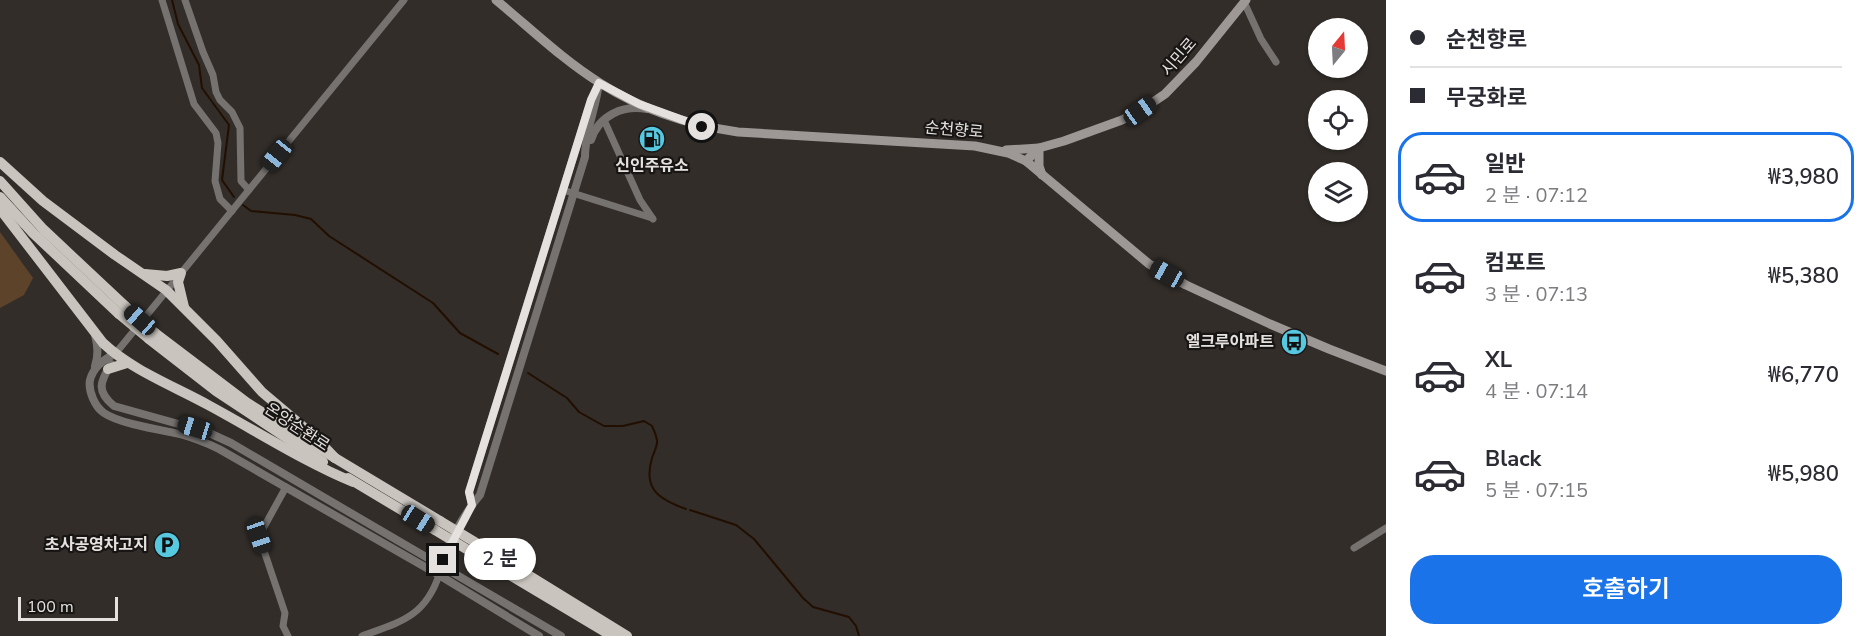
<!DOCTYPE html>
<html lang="ko">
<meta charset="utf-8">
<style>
:root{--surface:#fff;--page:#f2f2f3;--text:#2b2b33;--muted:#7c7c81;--line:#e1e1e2;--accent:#1a73e8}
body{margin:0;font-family:"Nunito Sans","Noto Sans KR",sans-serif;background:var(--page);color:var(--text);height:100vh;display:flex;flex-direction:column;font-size:22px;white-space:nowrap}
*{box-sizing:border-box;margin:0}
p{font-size:20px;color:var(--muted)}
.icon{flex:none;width:33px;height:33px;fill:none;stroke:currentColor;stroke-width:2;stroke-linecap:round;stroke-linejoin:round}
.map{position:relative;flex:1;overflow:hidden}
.panel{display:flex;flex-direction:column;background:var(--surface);width:480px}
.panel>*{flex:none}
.guide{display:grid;align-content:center;height:132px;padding:0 24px;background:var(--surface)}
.needle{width:39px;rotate:18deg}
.fabs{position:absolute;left:1308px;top:18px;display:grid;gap:12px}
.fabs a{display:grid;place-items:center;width:60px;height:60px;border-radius:50%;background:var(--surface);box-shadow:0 2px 4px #0004;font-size:30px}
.scale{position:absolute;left:18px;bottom:15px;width:100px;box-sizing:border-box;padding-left:6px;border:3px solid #e5e1df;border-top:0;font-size:16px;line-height:21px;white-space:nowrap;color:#e5e1df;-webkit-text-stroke:4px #181614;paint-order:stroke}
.end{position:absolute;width:27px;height:27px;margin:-14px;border:8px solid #e5e1df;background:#111;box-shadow:0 0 0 3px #111}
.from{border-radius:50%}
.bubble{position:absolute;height:42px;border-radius:21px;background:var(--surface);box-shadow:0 2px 4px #0004;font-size:20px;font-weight:600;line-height:42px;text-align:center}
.car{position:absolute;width:18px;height:36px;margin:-18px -9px;border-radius:8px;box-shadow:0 0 4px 2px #0007;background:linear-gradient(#222 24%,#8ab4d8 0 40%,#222 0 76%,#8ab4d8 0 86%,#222 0)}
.guide b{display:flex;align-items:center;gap:21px;height:57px;font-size:22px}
.guide b+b{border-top:2px solid var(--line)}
.guide i{width:15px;height:15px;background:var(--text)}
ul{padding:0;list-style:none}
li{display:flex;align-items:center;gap:18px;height:90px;margin:0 12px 9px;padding:0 12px;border:3px solid transparent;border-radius:24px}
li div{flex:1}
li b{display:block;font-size:22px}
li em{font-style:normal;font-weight:600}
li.current{border-color:var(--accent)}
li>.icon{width:54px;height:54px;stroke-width:1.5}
.action{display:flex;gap:12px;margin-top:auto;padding:12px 24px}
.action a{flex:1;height:69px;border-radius:24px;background:var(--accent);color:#fff;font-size:24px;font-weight:600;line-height:69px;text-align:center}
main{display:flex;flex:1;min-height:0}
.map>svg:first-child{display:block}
</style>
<main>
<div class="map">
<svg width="1386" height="636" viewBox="0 0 1386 636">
<rect width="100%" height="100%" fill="#322d29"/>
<path fill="#5e432b" d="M0,232l33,46 -9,17 -24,13z"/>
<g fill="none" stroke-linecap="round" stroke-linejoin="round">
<g stroke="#220f00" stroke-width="2">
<path d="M172,0l6,24 21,41 3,23 27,37 -7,55 12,17"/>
<path d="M243,205l8,6 44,4 16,4 18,17 104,67 27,30 38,21"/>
<path d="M528,373l39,25 12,14 25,14h19l21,-5 8,5c2,4 4,9 5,14 1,5 -3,12 -5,18 -9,31 6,41 34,51"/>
<path d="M690,510l46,15 18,14 49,59 10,9 36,10 7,9 3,10"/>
</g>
<g stroke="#757270" stroke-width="7">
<path d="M162,0l32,104 22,29 2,10 -3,38 5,18 12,12"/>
<path d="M185,0l18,52 10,23 3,17 4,8 12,12 8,16 1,53 8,9"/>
<path d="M1244,2l17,37 15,23"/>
<path d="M604,120l36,80 13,19"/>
<path d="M563,190l89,28"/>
<path d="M115,354l289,-354"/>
<path d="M286,487l-27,49 26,77 -2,13 5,10"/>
<path d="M1354,548l32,-20"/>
<path d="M362,636c38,-14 63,-19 77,-61"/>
</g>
<g stroke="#757270" stroke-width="8">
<path d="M591,140c8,-25 32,-35 56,-31"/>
<path d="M95,335c3,11 4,20 0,31"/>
<path d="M115,354c-11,5 -22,14 -25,26 -2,11 5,27 14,33 16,11 57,17 76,21 14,4 27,9 39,15l220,126 100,61"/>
<path d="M111,364c-11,18 -15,27 3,42l93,26 24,11 330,193"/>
<path d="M472,505l-3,-13 122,-392 5,-10"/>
<path d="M440,569c8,-26 23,-54 40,-74l105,-338c0,-25 11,-49 14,-74"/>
</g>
<g stroke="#9d9895" stroke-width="9">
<path d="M496,0c34,28 67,60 104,83 42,27 88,42 138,49l237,14 33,7 18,8 123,103 37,21 84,39 59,25 57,22"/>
<path d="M1006,150l33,-2v18l3,9"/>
<path d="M1026,161l13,-13 25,-7 58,-21 18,-9 25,-17 31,-32 50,-62"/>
</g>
<g stroke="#c9c4be" stroke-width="10">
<path d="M0,162l43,39 72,54 51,35 51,51 45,51 52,44 21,22"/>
<path d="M0,181l43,48 82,77"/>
<path d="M0,197l33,36 86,81"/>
<path d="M0,209l103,134c30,28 71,43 107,63 48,26 93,55 143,76"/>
<path d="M145,274l22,2 14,-3 -3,9 6,25"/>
<path d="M155,333l91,69 89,56 105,63"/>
<path d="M149,339l67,52 107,71"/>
<path d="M108,369l19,-6"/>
<path d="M348,478l87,52"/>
<path d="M478,544l149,92"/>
<path d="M473,553l139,83"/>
</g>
<g stroke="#c9c4be" stroke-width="10">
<path d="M125,306l30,27"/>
<path d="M119,314l30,25"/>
<path d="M440,521l38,23"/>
<path d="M435,530l38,23"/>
</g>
</g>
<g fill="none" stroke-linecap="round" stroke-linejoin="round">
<path stroke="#e5e1df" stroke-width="8" d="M443,560l29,-55 -3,-13 122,-392 8,-17 40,21 63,23"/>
</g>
<defs>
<symbol id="fuel-disc" viewBox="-11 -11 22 22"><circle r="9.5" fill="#56c9e1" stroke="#181614"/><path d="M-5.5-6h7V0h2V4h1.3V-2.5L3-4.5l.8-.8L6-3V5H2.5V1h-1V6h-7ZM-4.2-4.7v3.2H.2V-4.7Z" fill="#111"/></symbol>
<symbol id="bus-disc" viewBox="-11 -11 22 22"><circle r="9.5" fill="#56c9e1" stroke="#181614"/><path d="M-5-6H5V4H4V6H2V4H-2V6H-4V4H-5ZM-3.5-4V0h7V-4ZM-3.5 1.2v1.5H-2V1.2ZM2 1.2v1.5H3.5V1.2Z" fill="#111"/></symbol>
<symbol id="parking-disc" viewBox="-11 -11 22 22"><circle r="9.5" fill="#56c9e1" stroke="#181614"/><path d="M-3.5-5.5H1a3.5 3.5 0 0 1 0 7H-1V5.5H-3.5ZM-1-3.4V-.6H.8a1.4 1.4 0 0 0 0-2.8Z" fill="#111"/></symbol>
</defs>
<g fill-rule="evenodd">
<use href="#fuel-disc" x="637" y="124" width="30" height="30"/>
<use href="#bus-disc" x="1279" y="327" width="30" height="30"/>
<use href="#parking-disc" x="152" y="530" width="30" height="30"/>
</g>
<g text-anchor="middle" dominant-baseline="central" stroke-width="4.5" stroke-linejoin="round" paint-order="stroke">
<g font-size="16" fill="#e5e1df" stroke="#181614">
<text transform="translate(1179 57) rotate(-49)">시민로</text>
<text transform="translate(954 130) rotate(5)">순천향로</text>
<text transform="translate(297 427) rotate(33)">온양순환로</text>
</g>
<g font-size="16" font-weight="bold" fill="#e5e1df" stroke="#181614" text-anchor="end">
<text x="652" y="166" text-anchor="middle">신인주유소</text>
<text x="1274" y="342">엘크루아파트</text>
<text x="148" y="545">초사공영차고지</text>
</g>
</g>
</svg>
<div class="fabs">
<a><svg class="needle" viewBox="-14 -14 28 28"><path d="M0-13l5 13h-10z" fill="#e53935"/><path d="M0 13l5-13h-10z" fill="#7c7c81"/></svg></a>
<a><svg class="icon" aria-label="locate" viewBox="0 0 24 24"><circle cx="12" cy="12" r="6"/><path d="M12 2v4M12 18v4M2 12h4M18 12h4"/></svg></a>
<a><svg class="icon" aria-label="layers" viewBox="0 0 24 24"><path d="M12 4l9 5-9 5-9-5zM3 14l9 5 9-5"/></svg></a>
</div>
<div class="scale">100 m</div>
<i class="end from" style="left:702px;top:127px"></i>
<i class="end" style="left:443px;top:560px"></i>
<div class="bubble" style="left:464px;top:538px;width:72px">2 분</div>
<i class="car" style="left:1140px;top:111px;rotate:55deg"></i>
<i class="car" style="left:277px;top:155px;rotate:219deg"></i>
<i class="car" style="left:1167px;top:274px;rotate:299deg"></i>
<i class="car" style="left:140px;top:320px;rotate:311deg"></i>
<i class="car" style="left:195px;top:428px;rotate:287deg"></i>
<i class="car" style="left:418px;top:519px;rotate:122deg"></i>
<i class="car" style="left:259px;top:536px;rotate:161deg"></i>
</div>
<section class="panel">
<div class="guide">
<b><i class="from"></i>순천향로</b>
<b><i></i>무궁화로</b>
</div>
<ul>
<li class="current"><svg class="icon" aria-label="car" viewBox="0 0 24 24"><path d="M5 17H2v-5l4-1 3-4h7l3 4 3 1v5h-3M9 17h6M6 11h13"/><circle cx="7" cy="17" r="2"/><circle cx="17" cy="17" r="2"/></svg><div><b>일반</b><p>2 분 · 07:12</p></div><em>₩3,980</em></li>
<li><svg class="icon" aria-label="car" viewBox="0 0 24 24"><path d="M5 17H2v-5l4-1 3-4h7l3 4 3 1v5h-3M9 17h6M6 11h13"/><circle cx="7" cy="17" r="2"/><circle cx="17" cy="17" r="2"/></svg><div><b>컴포트</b><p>3 분 · 07:13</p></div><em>₩5,380</em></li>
<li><svg class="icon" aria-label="car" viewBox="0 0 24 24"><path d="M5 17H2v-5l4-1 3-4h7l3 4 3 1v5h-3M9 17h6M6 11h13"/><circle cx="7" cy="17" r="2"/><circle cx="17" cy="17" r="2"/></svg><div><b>XL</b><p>4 분 · 07:14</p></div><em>₩6,770</em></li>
<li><svg class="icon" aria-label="car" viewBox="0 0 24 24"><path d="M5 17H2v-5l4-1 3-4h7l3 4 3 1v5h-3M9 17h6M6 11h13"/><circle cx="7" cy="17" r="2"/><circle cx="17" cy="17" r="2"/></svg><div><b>Black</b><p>5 분 · 07:15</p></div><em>₩5,980</em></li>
</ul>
<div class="action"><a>호출하기</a></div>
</section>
</main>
